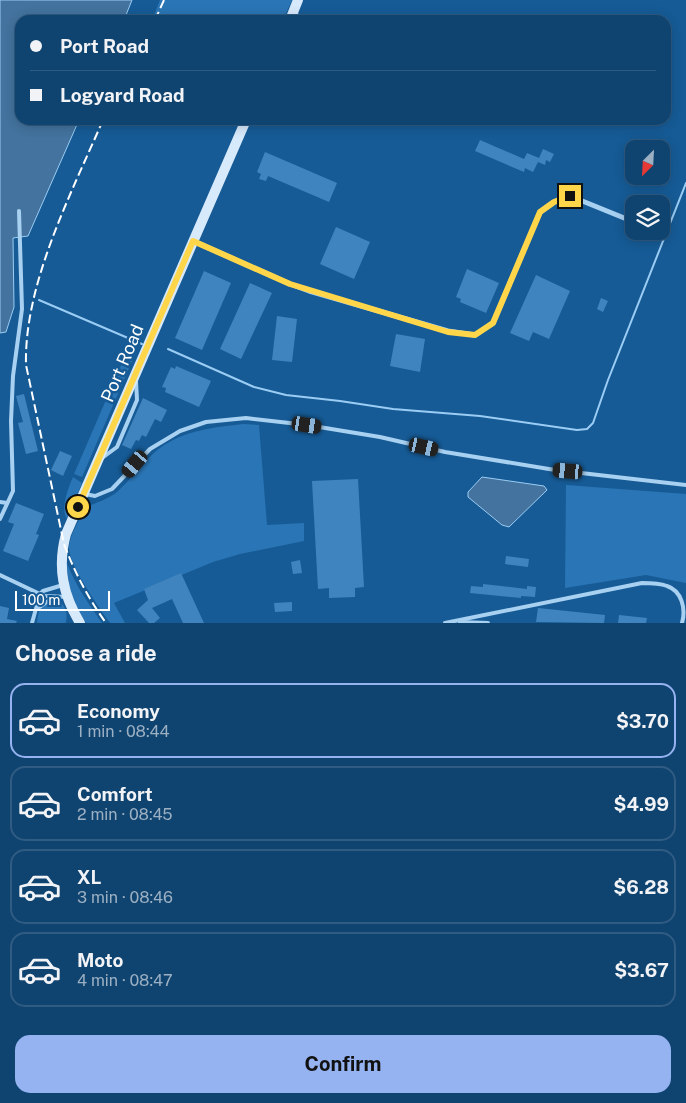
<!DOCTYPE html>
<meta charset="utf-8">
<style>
:root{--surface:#104470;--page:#1e4e78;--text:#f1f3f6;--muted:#9cb0c3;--line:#305c83;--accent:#95b2f1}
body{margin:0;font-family:"Public Sans",sans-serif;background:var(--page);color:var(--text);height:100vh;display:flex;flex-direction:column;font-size:19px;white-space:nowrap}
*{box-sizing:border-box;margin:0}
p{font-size:16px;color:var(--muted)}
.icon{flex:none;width:28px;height:28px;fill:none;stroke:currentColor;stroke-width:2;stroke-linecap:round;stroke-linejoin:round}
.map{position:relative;height:623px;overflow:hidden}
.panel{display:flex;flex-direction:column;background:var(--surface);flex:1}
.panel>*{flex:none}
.banner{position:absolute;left:15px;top:15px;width:656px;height:110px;border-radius:15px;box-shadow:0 2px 12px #0003,0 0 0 1px var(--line);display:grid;align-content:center;height:110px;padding:0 15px;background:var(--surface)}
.needle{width:32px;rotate:204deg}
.tools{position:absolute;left:625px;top:140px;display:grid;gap:10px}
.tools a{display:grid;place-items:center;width:45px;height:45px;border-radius:10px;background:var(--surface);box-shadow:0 2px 12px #0003,0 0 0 1px var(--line);font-size:25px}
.scale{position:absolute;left:15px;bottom:12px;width:95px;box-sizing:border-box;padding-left:5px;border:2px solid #fff;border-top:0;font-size:14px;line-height:18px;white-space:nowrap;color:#fff;-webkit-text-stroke:4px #165b96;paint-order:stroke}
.end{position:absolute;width:22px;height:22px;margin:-11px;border:6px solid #ffd54a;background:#111;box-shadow:0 0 0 2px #111}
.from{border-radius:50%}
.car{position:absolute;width:15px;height:30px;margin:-15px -8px;border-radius:6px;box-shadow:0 0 4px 1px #0007;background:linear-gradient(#222 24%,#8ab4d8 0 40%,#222 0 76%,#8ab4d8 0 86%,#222 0)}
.banner b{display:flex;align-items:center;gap:18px;height:48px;font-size:19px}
.banner b+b{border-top:1px solid var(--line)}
.banner i{width:12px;height:12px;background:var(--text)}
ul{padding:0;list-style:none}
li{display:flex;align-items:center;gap:15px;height:75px;margin:0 10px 8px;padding:0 5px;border:2px solid var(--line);border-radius:15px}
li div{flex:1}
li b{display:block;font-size:19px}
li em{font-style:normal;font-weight:700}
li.current{border-color:var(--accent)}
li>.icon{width:45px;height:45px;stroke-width:1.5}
h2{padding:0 15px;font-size:22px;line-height:60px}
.primary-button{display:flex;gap:10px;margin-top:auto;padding:10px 15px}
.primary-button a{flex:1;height:58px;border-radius:15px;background:var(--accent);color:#111;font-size:20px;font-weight:700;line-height:58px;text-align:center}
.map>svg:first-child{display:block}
</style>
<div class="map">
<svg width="686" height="623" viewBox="0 0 686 623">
<rect width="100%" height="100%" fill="#165b96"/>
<g fill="#2a75b5">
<path d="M160,0h132l-9,20h-131z"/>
<path d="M128,349l8,3 -54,125 -8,-3z"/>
<path d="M244,424l15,1 8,100 37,-2v18l-64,13 -27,8 -99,41 11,20h-15c-10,-14 -42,-59 -41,-76 1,-13 11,-28 17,-40 10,-4 22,-8 31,-15 15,-13 27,-32 43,-44 25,-18 55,-21 84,-24z"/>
<path d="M73,477l9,6 -15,36c-7,-10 1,-31 6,-42z"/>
<path d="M566,485l120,9v89l-40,-8 -81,13z"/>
<path d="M67,563c8,22 22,41 35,60h-16c-13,-20 -19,-35 -19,-60z"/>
<path d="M55,601c11,1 13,13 11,22h-29c2,-17 3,-16 18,-22z"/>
</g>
<g fill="#43739e" stroke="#9bcdf4">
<path d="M0,0h132l-8,20h-104v100h59l-51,116 -15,2 1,69 -8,25 -6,1z"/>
<path d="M482,477l62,9 3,4 -38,37 -7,-2 -34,-28v-5z"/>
</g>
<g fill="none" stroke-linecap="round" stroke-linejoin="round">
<g stroke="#9bcdf4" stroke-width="2">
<path d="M39,300l103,44"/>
<path d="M168,349l86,38 32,8 54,6 53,8 87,7 97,14 10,-1 6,-6 15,-43 78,-197"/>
</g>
</g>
<g fill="#3f84be">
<path d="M480,140l44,19 3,-6 12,5 4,-9 11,5 -4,8 -4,-2 -1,5 -7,-3 -5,10 -8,-4 -1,4 -49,-21z"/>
<path d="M265,152l72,31 -8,19 -61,-26 -2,5 -7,-2 2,-5 -4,-2z"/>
<path d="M336,227l34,15 -16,37 -34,-15z"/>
<path d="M467,269l32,14 -13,30 -26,-11 1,-3 -5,-2z"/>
<path d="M204,271l27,12 -29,67 -27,-12z"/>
<path d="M536,275l34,16 -21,48 -16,-7 -4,9 -19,-8z"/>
<path d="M250,283l22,10 -31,66 -21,-10z"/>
<path d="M601,298l7,3 -5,11 -6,-3z"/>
<path d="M277,316l20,3 -5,43 -20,-2z"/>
<path d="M396,334l29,5 -5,33 -30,-6z"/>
<path d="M176,366l35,15 -12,26 -34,-15 1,-4 -4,-1 9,-20 4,2z"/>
<path d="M24,394l14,57 -12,3 -8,-31 5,-1 -7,-26z"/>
<path d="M143,398l24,12 -6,12 -6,-3 -9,18 -4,-2 -3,6 -3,-1 -5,9 -9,-4z"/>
<path d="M60,451l12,5 -9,20 -12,-6z"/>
<path d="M358,479l6,108 -9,1v9l-26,1v-10l-11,1 -6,-108z"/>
<path d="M16,503l28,11 -8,20 3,1 -11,26 -25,-10 11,-27 -6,-2z"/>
<path d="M506,556l23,3 -1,8 -23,-3z"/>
<path d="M300,560l2,13 -9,1 -2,-12z"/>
<path d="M181,573l23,50h-21l-11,-24 -20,9 8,10 -6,5h-5l-12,-13 11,-10 -4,-11z"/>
<path d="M483,584l44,5v-3l9,1 -1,10 -14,-1v2l-51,-5 1,-7 12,1z"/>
<path d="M292,602v9l-17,1 -1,-9z"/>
<path d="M0,606l9,2 -2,11 10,2 -1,2h-16z"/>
<path d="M538,608l67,7 -1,8 -68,-1z"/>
<path d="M619,615l28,3 -1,5h-28z"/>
</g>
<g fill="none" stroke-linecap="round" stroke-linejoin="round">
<g stroke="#a8d0f1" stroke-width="4">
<path d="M294,14l8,3 12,-1 13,4"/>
<path d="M102,458l15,-11 20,-47 -1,-19"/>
<path d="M85,494l10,2 17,-7 38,-40 30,-18 26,-9 40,-4 61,7 73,12 65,15 110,18 131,15"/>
<path d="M0,502l7,1"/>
<path d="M0,519l13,-28 -2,-70 2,-45 9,-67 -3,-98"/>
<path d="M0,575l40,19 -8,29"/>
<path d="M63,585l-20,6 -3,3 5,2 22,1"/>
<path d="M37,609l11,-8 9,-3"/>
<path d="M460,622l28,1"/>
<path d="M445,623l197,-40c8,0 17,0 25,3 15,5 19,23 15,37"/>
</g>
<path stroke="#a8d0f1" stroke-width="5" d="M193,241l97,43 19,7 139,40 27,4 18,-12 47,-111 14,-10 16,-6 64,26"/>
<g stroke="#d7eafc" stroke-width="10">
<path d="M290,20l8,-20"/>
<path d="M80,623c-17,-28 -23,-56 -14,-89l180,-414"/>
</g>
<g stroke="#fff" stroke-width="2" stroke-dasharray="9 4" stroke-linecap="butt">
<path d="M155,20l9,-20"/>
<path d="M103,120c-32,74 -79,164 -77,245l38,179c11,29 24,54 42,79"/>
</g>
</g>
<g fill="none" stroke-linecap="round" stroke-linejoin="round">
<path stroke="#ffd54a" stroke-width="6" d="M78,507l115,-266 97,43 158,48 27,3 18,-12 47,-111 14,-10 16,-6"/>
</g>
<g text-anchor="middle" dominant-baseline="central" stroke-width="5" stroke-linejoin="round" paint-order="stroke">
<g font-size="18" fill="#fff" stroke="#165b96">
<text transform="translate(122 363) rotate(-67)">Port Road</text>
</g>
</g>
</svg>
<div class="tools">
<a><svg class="needle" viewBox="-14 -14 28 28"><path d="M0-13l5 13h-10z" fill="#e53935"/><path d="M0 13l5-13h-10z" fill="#9cb0c3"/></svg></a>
<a><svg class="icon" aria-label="layers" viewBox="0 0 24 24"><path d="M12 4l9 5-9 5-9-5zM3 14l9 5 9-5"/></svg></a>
</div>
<div class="scale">100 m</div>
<i class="end from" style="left:78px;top:507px"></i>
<i class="end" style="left:570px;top:196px"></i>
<i class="car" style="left:307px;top:425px;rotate:99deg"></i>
<i class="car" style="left:424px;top:447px;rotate:103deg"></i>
<i class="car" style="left:135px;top:464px;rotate:220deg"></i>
<i class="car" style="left:568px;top:471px;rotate:275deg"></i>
<div class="banner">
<b><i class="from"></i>Port Road</b>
<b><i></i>Logyard Road</b>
</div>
</div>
<section class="panel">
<h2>Choose a ride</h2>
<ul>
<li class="current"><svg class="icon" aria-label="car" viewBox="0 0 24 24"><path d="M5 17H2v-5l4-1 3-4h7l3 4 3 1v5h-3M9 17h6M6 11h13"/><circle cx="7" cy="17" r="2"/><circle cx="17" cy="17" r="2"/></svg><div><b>Economy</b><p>1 min · 08:44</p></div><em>$3.70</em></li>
<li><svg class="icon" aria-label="car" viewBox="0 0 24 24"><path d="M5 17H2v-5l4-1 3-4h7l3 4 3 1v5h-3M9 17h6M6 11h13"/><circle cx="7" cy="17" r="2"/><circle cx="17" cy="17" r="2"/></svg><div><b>Comfort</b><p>2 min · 08:45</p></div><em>$4.99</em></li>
<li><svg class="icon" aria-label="car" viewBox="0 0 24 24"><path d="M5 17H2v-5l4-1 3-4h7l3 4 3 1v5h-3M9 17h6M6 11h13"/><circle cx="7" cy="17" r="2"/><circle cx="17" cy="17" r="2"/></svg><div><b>XL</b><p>3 min · 08:46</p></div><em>$6.28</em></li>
<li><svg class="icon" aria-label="car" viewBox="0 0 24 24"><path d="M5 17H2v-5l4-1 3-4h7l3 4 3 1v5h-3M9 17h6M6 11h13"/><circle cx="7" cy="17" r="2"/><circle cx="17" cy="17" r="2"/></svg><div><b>Moto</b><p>4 min · 08:47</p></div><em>$3.67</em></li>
</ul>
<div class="primary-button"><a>Confirm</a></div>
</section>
